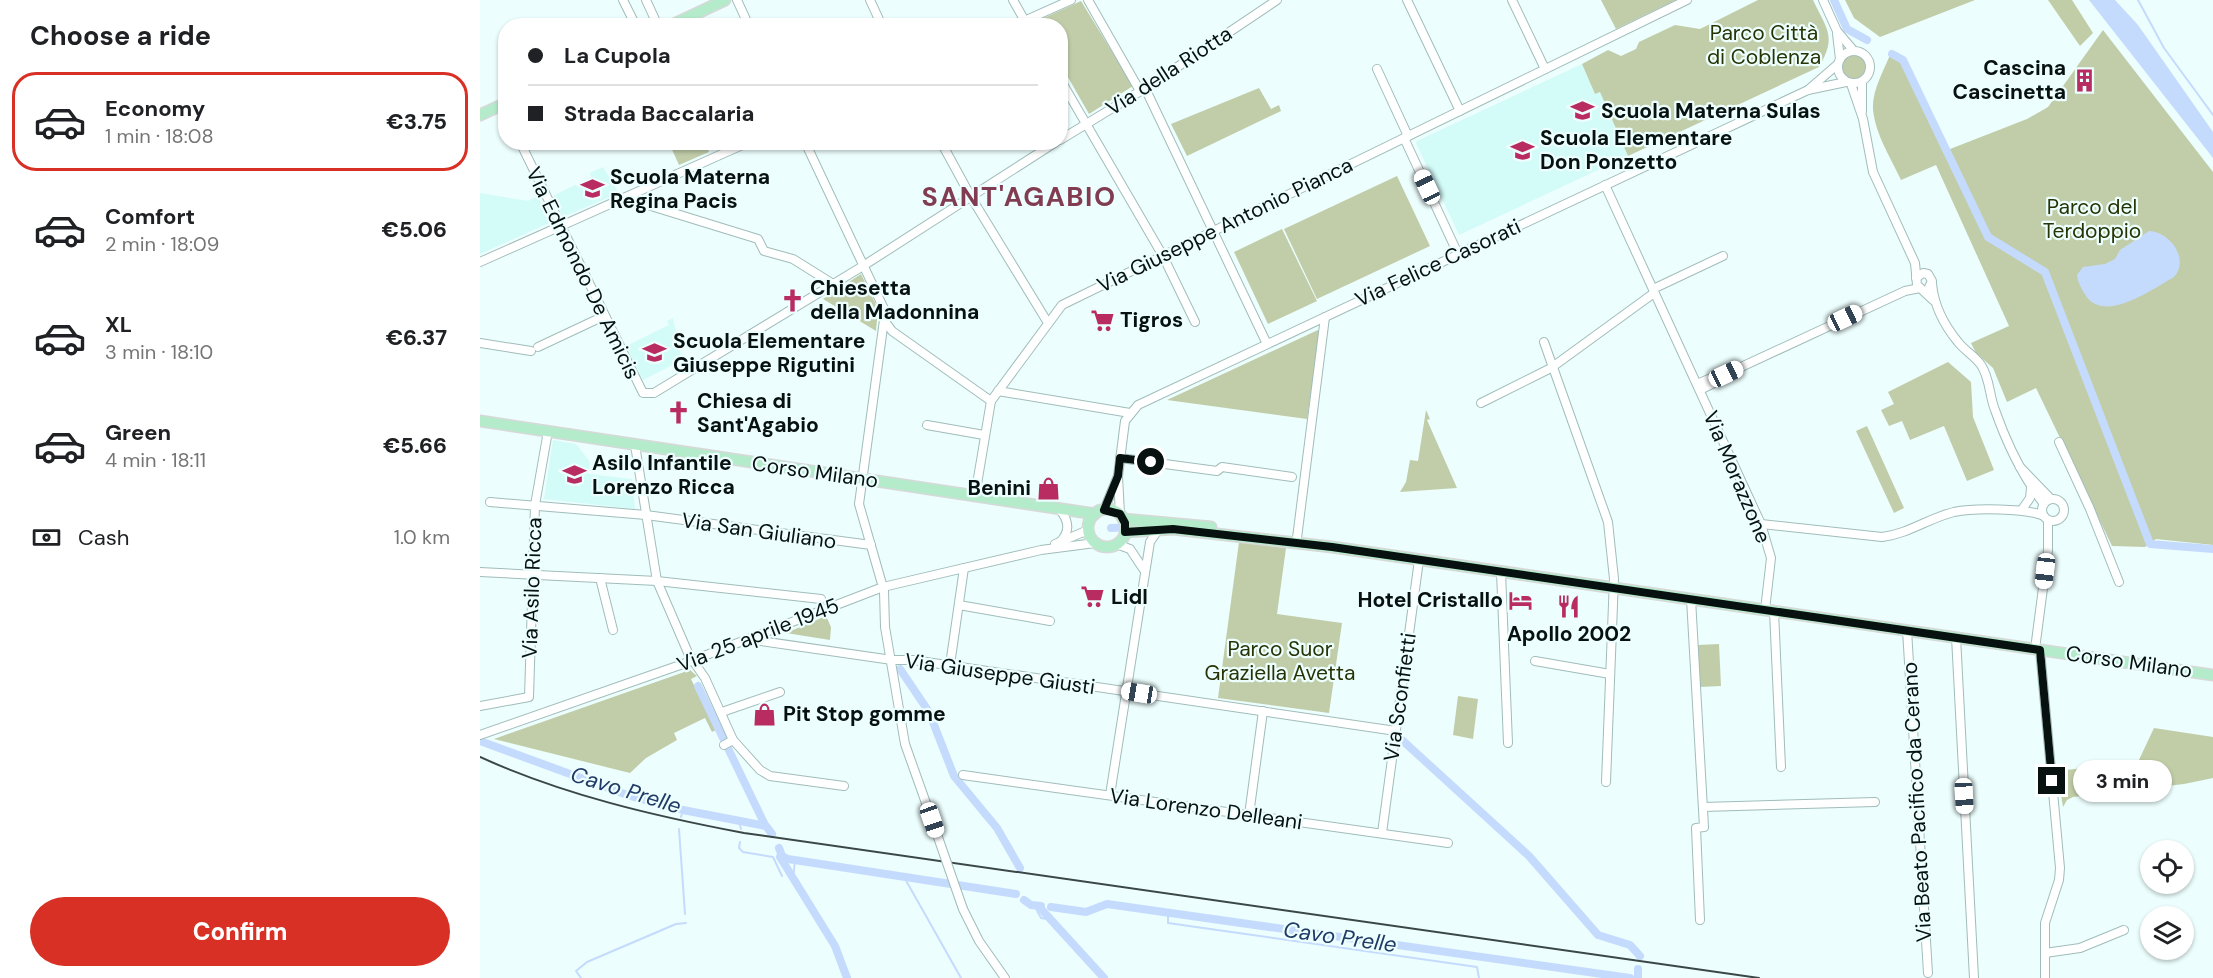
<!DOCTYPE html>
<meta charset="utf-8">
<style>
:root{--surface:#fff;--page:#f2f2f2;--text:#202124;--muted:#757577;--line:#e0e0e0;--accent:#d93025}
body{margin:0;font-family:"DM Sans",sans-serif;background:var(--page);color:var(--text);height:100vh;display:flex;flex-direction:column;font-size:22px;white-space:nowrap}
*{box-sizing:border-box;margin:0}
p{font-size:20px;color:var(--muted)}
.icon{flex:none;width:33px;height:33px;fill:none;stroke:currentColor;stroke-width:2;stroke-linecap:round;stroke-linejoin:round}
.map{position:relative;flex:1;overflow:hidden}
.drawer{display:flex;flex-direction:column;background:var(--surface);width:480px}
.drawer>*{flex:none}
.banner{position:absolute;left:18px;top:18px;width:570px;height:132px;border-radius:24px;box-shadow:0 2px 4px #0004;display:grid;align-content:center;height:132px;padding:0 30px;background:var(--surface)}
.buttons{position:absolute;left:1660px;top:840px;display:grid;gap:12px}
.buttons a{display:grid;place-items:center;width:54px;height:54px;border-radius:50%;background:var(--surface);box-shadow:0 2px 4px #0004;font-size:30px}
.end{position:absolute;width:27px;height:27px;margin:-14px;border:8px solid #061110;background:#fff;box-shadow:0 0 0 3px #fff}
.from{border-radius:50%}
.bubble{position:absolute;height:42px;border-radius:21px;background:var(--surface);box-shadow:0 2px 4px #0004;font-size:20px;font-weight:800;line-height:42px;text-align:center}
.car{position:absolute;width:18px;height:36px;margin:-18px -9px;border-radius:8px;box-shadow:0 0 4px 2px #0007;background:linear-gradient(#fff 24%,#345 0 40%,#fff 0 76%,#345 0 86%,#fff 0)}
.banner b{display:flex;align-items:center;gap:21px;height:57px;font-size:22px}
.banner b+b{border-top:2px solid var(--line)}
.banner i{width:15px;height:15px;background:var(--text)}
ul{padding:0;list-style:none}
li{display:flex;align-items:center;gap:18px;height:99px;margin:0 12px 9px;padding:0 18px;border:3px solid transparent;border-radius:24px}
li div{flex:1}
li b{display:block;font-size:22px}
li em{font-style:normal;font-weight:800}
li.active{border-color:var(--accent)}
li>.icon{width:54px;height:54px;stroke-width:1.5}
h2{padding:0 30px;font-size:27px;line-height:72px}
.pay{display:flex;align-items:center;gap:15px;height:66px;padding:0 30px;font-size:22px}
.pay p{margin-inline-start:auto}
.cta{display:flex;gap:12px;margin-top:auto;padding:12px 30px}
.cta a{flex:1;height:69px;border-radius:36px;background:var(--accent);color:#fff;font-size:24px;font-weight:800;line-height:69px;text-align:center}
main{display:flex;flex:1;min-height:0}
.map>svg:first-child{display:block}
</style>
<main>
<section class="drawer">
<h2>Choose a ride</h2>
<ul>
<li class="active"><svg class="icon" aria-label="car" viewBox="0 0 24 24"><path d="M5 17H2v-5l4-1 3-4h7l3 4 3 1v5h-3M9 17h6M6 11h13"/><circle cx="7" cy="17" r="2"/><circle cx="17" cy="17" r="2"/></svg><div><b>Economy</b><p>1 min · 18:08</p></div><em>€3.75</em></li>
<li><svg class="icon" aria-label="car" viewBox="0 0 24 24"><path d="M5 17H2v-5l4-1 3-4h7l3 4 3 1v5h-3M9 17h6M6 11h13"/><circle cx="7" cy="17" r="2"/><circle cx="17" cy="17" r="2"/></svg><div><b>Comfort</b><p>2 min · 18:09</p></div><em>€5.06</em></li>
<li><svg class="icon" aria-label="car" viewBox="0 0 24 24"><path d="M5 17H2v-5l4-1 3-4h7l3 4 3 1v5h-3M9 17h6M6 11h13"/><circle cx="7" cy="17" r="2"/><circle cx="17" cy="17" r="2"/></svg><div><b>XL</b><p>3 min · 18:10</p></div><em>€6.37</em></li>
<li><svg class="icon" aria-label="car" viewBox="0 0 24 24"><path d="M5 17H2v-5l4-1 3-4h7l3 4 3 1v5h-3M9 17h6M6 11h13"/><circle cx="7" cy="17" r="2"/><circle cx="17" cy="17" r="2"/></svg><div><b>Green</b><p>4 min · 18:11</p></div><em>€5.66</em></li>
</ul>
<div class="pay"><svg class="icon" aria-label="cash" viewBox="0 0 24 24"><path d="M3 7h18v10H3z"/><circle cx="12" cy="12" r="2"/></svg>Cash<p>1.0 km</p></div>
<div class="cta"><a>Confirm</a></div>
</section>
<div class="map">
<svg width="1733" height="978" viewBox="0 0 1733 978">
<rect width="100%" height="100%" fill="#ecfefd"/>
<g fill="#d3fbf8">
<path d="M1102,64l13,30 5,-2 28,64 -169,79 -43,-92 1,-2z"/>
<path d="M123,167l16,26 -56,24 -10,-21 38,-19 -1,-4z"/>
<path d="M0,193l48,8 10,-5 11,27 -69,31z"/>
<path d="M193,318l9,42 -39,20 -17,-34 43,-21 -2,-4z"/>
<path d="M73,440l23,4 14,18 -2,12 44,5 3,30 -91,-10z"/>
</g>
<g fill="#c1cda9">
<path d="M1121,0h75l-60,29z"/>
<path d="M1278,0h55c14,30 24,36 6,67l-191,89 -28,-64 -5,2 -13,-30 26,-14 13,6 15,-7 3,-7 36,-17 25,4z"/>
<path d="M1365,0h130l-95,37 -26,-19z"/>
<path d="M601,1l52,85 -44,28 -28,-49 -1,-39 -22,-1 -3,-3z"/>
<path d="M1623,30l110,142v373l-57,-6 -11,8 -33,-1 -76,-158 -29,14 -14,-34 -17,-15 -5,-10 38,-17 -73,-161 -35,15c-10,-22 -26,-46 -28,-71 -1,-18 10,-37 17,-54l16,11 39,85 82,-32 21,-12z"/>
<circle cx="1374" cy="67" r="13"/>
<path d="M779,88l12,21 8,-4 2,6 -94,45 -16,-32z"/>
<path d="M189,143h36l4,9 -30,13z"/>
<path d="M917,176l33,70 -113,53 -33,-70z"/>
<path d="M802,229l35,72 -49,23 -34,-72z"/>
<path d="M381,274l17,35 -2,22 -53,-32z"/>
<path d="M838,330l2,2 -13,87 -140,-19z"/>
<path d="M1468,362l23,20 2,35 21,53 -27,11 -23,-55 -34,14 -8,-19 -13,5 -8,-16 13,-6 -6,-12z"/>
<path d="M946,410l4,9 -3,1 30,68 -57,4 6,-10 4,-22 8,1z"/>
<path d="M1387,426l37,82 -10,5 -38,-82z"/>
<path d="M759,542l47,6 -9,66 65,9 -13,90 -111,-15z"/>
<path d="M346,616l5,11 -1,13 -44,-7z"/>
<path d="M1239,644l2,42 -21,1 -2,-42z"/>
<path d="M210,670l7,6 -6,3 25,51 -4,2 -7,-14 -31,15 3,7 -31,18 -16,15 -136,-34z"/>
<path d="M978,696l20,3 -5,40 -20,-4z"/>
</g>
<g fill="#c1cda7">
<path d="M1568,0h24l21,33 -13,13z"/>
<path d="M1674,728l59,9v41l-29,6 -111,13 -6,3 -4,7 -6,-36 81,-9z"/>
</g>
<g fill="#c5dbfd">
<path d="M1609,0h26l23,25 75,107v26z"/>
<path d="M1669,231c21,1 41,28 25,46 -20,11 -69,47 -88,19 -4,-7 -8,-12 -9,-21l6,-8 22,-3 10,-5 5,-9z"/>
</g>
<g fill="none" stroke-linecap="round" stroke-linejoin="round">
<g stroke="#c5dbfd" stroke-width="2">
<path d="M1658,0l26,48 49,67"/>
<path d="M201,817l2,-7"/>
<path d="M259,821l2,8"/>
<path d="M199,829l6,85"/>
<path d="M260,842l-1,6 4,4 30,5 9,19"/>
<path d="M424,877l57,101"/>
<path d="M313,879l2,-19"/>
<path d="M554,905l7,13 6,1"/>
<path d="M688,913v10l309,44 2,11"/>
<path d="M101,978l-5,-7 11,-9 89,-38 10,-1"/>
</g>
<g stroke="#c5dbfd" stroke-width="8">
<path d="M1354,0l13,29 20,11"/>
<path d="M1412,54l11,6 85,177 57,35 105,272 63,5"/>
<path d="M631,528l24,-1"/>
<path d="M420,669l29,43 25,64 43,52 23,40"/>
<path d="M218,686l66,137"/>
<path d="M922,740l127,116 69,79 32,10 10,11"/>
<path d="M0,741l150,55 53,14 83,16 6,8"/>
<path d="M299,848l3,8 6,3 228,35"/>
<path d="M300,857l55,89 12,32"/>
<path d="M544,900l7,5 10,1"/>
<path d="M571,907l35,5 21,-8 523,74"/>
<path d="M562,910l62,68"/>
<path d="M1158,978v-9"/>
</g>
<defs>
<g id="minor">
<path d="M143,0l13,26"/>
<path d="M166,0l12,26"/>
<path d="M257,0l12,26"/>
<path d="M390,0l12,26"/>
<path d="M533,0l13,23"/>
<path d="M608,0l52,91"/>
<path d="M927,0l53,111"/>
<path d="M1032,0l33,69"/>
<path d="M1343,0l14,31 17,20"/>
<path d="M533,26l58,-26"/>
<path d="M1357,34l3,25"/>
<circle cx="1374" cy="67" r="16"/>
<path d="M897,69l31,67"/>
<path d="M580,79l103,177 32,66"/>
<path d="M1371,84l12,35 10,53 42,91 2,22 16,15"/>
<path d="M665,88l122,256"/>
<path d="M1328,90l30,-26"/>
<path d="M21,105l5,9"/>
<path d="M1382,111v-29"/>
<path d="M924,138l54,116"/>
<path d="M580,140l92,-56 125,-84"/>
<path d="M40,142l123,251h11l209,-127 193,-124"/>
<path d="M325,142l79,167v11l8,11 99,70"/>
<path d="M461,142l30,55 77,126"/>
<path d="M1125,185l156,339 10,34 -6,52"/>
<path d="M145,198l133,41 6,12 29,8 40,25"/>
<path d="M0,262l269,-120"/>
<path d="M1436,278l7,-5 5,1 4,7 -3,6"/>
<path d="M1452,284c2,21 12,41 26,58 7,9 17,14 23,23 9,13 8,30 14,45 12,34 27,66 49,94"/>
<path d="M1173,289l70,-33"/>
<path d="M404,320l-25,184 25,87 1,36 20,117 27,76"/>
<path d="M1064,342l64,180 6,57 -8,203"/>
<path d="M0,343l51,8"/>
<path d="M58,347l66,-31"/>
<path d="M1246,374l179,-83 15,-3"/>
<path d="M1217,384l21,-9 8,-1 -6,6 -20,10"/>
<path d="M518,391l132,22"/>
<path d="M1001,403l70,-35 103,-75"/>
<path d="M447,425l57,10"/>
<path d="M1579,442l31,67 29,73"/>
<path d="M155,445l22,136 32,74 16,23 28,62 27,30 10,6 74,10"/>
<path d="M640,458l97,13 5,-4 70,10"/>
<path d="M1540,467l31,32"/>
<path d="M638,476l2,38"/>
<path d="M495,496l16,-95 71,-96 625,-305"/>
<circle cx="1573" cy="510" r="11"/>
<path d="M10,502l156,13 225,30"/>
<path d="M1543,508l7,-10 1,-10"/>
<path d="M580,510c9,11 10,21 1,31"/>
<path d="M624,510l14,-34 7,-55 13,-16 670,-315 38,-8"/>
<path d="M1281,524l121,13c26,-3 47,-19 72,-25 19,-4 73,-4 90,4"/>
<path d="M817,538l28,-221"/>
<path d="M575,544l33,-14"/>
<path d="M636,544l14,5 14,21"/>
<path d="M0,572l177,9 164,18"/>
<path d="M1021,572l7,171"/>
<path d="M120,578l13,52"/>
<path d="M1211,599l13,228 -8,1 4,92"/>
<path d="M479,605l91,16"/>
<path d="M1294,611l7,156"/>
<path d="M1427,630l21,343"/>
<path d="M1476,637l18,341"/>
<path d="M267,639l145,21h21l483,71"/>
<path d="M1555,649l13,-99v-30"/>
<path d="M1560,650l20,218 -1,12 -14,43v55"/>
<path d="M1055,661l75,13"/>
<path d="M470,665l14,-97"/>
<path d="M0,706l49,-9 6,-192 13,-74"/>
<path d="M242,712l58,-20"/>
<path d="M0,735l203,-71 200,-77 158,-37 54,-7"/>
<path d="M244,745l9,-5"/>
<path d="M483,775l485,68"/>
<path d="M630,795l40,-253 8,-12"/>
<path d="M1223,807l172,-5"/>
<path d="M769,815l14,-104"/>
<path d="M902,833l37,-273"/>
<path d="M483,909l16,32 26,37"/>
<path d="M1565,953l35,-5 44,-18"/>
</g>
<g id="major">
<path d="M190,26l55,-26"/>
<path d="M0,115l26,-12"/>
<path d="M0,421l615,93"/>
<circle cx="627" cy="528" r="19"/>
<path d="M643,519l88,8"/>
<path d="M645,532l48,-3 159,18 881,128"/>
</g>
</defs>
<use href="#minor" stroke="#a0bdba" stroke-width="10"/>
<use href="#major" stroke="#d7d9d9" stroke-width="13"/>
<use href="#minor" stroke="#fff" stroke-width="8"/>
<use href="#major" stroke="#b4eccb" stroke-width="10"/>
<path stroke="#3a4746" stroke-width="2" d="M0,757c84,38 174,59 264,76l1015,145"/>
<defs>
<path id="minor-bridge" d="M452,820l31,89"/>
</defs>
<use href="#minor-bridge" stroke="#a0bdba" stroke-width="10" stroke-linecap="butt"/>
<use href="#minor-bridge" stroke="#fff" stroke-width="8"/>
</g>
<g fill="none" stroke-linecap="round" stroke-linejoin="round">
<path stroke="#061110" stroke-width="8" d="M671,462l-31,-4 -2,18 -14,34 16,4 5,9v9l48,-3 159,18 708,103 12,131"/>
</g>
<defs>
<symbol id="building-bare" viewBox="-9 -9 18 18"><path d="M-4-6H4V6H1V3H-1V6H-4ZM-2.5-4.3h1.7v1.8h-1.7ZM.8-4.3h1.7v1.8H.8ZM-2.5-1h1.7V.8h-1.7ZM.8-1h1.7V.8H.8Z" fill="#b82c61" stroke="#ecfefd" stroke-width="2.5" paint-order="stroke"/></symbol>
<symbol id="school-bare" viewBox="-9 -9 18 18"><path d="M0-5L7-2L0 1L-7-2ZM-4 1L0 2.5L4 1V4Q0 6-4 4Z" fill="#b82c61" stroke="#ecfefd" stroke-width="2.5" paint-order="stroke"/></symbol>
<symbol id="church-bare" viewBox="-9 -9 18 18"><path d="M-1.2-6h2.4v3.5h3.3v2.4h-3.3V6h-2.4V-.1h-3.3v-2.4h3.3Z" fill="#b82c61" stroke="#ecfefd" stroke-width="2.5" paint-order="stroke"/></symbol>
<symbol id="supermarket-bare" viewBox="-9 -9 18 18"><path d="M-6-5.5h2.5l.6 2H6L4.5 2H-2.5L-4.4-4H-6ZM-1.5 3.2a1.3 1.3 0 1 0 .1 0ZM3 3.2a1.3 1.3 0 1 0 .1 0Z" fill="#b82c61" stroke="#ecfefd" stroke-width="2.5" paint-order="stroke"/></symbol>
<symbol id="shop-bare" viewBox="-9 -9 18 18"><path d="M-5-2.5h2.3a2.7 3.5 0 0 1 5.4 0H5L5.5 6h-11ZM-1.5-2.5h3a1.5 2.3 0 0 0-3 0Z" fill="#b82c61" stroke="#ecfefd" stroke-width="2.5" paint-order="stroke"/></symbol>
<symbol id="hotel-bare" viewBox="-9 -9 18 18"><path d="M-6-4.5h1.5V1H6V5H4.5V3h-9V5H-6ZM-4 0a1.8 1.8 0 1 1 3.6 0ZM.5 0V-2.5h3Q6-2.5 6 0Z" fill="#b82c61" stroke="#ecfefd" stroke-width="2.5" paint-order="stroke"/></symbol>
<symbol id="restaurant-bare" viewBox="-9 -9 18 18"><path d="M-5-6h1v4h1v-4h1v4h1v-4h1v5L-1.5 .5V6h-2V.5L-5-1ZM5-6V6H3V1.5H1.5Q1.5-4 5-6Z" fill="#b82c61" stroke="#ecfefd" stroke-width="2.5" paint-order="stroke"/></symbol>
</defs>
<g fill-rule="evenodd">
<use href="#building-bare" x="1588" y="64" width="33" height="33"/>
<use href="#school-bare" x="1086" y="94" width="33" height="33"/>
<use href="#school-bare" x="1026" y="134" width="33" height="33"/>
<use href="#school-bare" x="96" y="172" width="33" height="33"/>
<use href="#church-bare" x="296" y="284" width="33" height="33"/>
<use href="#supermarket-bare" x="606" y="304" width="33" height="33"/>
<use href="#school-bare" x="158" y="336" width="33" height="33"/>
<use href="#church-bare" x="182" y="396" width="33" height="33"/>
<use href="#school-bare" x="78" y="458" width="33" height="33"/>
<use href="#shop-bare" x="552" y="472" width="33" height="33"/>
<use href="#supermarket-bare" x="596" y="580" width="33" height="33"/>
<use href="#hotel-bare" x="1024" y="584" width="33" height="33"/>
<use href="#restaurant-bare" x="1072" y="590" width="33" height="33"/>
<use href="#shop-bare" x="268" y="698" width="33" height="33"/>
</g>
<g text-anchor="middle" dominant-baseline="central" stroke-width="4.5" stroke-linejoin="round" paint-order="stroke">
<g font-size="21" fill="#283305" stroke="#ecfefd">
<text x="1284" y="33">Parco Città<tspan x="1284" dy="24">di Coblenza</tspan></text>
<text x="1612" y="207">Parco del<tspan x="1612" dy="24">Terdoppio</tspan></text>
<text x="800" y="649">Parco Suor<tspan x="800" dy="24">Graziella Avetta</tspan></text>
</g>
<g font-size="21" font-weight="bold" fill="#061110" stroke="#ecfefd" text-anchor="start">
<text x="1586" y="68" text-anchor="end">Cascina<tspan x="1586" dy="24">Cascinetta</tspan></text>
<text x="1121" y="111">Scuola Materna Sulas</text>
<text x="1060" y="138">Scuola Elementare<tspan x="1060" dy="24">Don Ponzetto</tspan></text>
<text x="130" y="177">Scuola Materna<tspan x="130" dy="24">Regina Pacis</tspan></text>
<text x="330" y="288">Chiesetta<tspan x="330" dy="24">della Madonnina</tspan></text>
<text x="640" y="320">Tigros</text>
<text x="193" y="341">Scuola Elementare<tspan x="193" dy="24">Giuseppe Rigutini</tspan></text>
<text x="217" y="401">Chiesa di<tspan x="217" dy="24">Sant'Agabio</tspan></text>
<text x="112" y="463">Asilo Infantile<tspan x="112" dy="24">Lorenzo Ricca</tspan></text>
<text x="551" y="488" text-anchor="end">Benini</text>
<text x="631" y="597">Lidl</text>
<text x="1023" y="600" text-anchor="end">Hotel Cristallo</text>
<text x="1089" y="634" text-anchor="middle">Apollo 2002</text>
<text x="303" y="714">Pit Stop gomme</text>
</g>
<g font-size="21" fill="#061110" stroke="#ecfefd">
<text transform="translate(689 71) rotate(-33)">Via della Riotta</text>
<text transform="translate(745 225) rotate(-26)">Via Giuseppe Antonio Pianca</text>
<text transform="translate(958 263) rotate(-25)">Via Felice Casorati</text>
<text transform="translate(103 273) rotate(64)">Via Edmondo De Amicis</text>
<text transform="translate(335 472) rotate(8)">Corso Milano</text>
<text transform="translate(1257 477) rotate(67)">Via Morazzone</text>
<text transform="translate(279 531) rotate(8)">Via San Giuliano</text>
<text transform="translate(52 588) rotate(-88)">Via Asilo Ricca</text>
<text transform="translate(278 635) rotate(-21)">Via 25 aprile 1945</text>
<text transform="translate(1649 662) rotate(8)">Corso Milano</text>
<text transform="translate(520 674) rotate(8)">Via Giuseppe Giusti</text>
<text transform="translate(920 697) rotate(-82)">Via Sconfietti</text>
<text transform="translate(1437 802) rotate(-93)">Via Beato Pacifico da Cerano</text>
<text transform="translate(726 809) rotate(8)">Via Lorenzo Delleani</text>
</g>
<g font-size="22" font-style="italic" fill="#1f3a65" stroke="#ecfefd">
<text transform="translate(146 790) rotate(17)">Cavo Prelle</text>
<text transform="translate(860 937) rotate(8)">Cavo Prelle</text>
</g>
<g font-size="27" font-weight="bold" letter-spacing="1.5" fill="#823c51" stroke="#ecfefd">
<text x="539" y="196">SANT'AGABIO</text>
</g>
</g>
</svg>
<div class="buttons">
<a><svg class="icon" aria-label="locate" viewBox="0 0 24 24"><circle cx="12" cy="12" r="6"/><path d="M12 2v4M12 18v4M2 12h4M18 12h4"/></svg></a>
<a><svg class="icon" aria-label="layers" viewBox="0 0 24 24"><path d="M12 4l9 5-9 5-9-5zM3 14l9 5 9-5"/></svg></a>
</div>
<i class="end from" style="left:671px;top:462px"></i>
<i class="end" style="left:1572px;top:781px"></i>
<div class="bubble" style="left:1593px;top:760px;width:99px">3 min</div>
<i class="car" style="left:947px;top:187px;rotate:335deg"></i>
<i class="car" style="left:1365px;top:318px;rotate:65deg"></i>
<i class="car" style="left:1246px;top:374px;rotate:65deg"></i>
<i class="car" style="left:1565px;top:571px;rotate:187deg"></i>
<i class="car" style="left:659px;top:693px;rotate:279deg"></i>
<i class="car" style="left:1484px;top:796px;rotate:177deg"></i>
<i class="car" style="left:452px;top:820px;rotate:161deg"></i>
<div class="banner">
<b><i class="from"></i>La Cupola</b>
<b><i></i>Strada Baccalaria</b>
</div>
</div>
</main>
